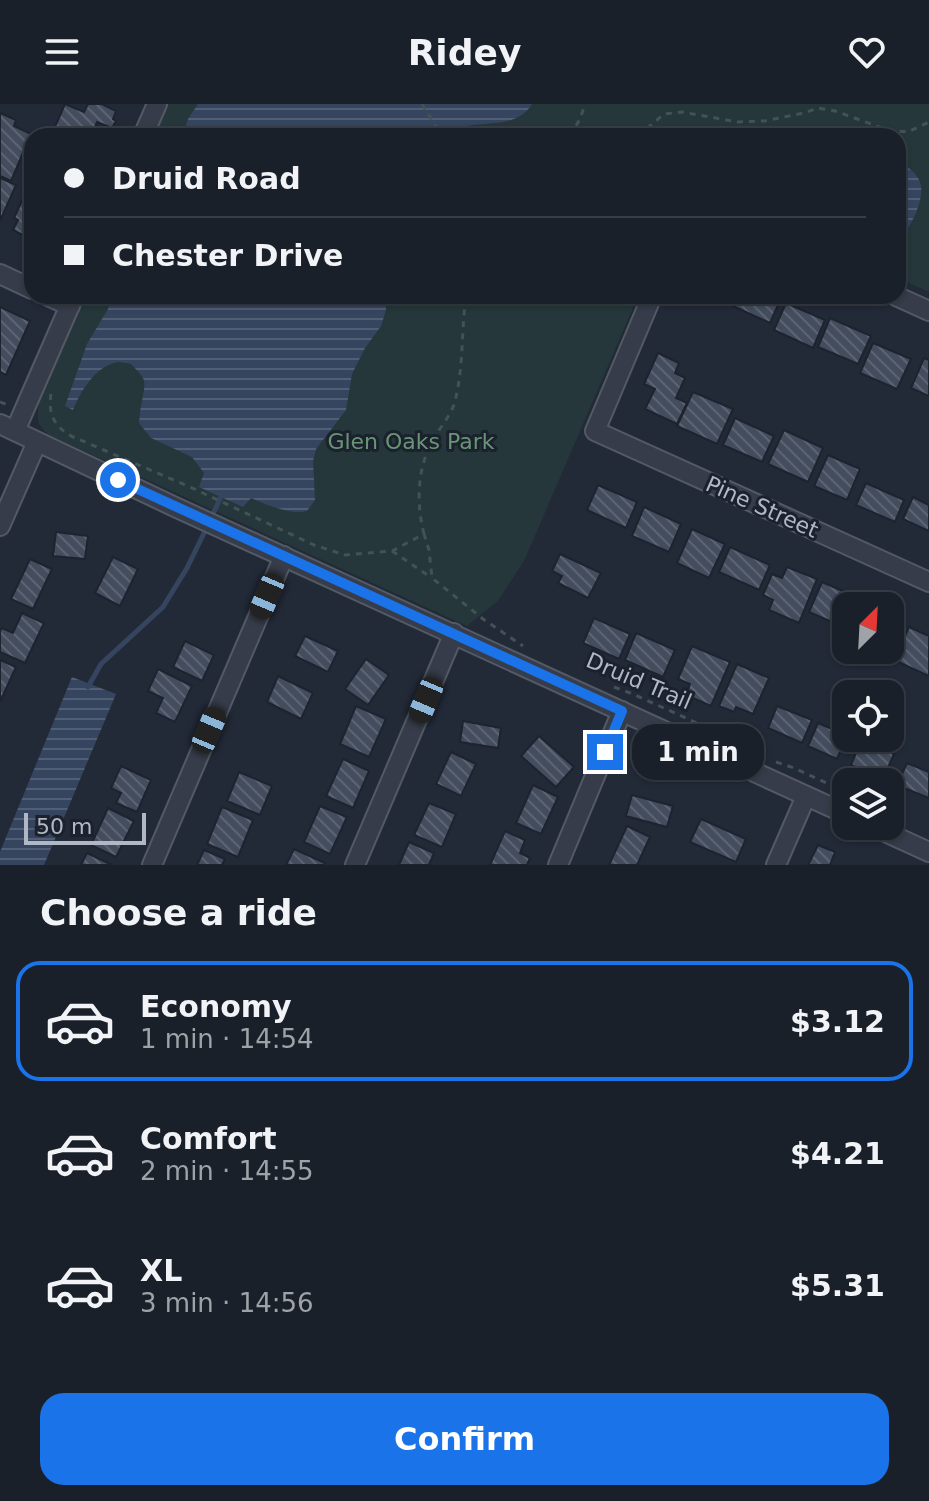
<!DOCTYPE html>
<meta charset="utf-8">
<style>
:root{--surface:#1a202a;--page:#272d36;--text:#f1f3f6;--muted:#9fa3a8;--line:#383e47;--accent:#1a73e8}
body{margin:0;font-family:"DejaVu Sans",sans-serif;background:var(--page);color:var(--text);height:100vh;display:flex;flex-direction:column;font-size:30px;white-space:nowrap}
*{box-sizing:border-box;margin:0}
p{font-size:26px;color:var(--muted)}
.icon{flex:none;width:44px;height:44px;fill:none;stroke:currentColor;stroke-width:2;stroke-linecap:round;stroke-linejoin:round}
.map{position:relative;height:761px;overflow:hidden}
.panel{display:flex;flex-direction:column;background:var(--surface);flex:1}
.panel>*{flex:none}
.hud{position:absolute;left:24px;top:24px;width:882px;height:176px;border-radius:24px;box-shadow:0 2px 6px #0004,0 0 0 2px var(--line);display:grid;align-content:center;height:176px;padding:0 40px;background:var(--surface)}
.needle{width:52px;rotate:24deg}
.tools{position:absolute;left:832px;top:488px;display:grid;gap:16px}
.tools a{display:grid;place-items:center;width:72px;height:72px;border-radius:16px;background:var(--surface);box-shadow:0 2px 6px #0004,0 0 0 2px var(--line);font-size:40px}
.scale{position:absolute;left:24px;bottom:20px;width:122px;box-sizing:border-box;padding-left:8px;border:4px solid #b0b7c5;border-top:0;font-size:22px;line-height:28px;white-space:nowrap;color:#b0b7c5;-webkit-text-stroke:6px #1b212d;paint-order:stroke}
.end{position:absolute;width:36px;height:36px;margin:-18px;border:10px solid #1a73e8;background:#fff;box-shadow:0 0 0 4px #fff}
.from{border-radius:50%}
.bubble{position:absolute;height:56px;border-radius:24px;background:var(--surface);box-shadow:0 2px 6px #0004,0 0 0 2px var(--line);font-size:26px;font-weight:600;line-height:56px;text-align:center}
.car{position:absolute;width:24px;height:48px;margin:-24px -12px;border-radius:10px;box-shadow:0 0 6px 2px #0007;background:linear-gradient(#222 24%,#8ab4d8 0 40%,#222 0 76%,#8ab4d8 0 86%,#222 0)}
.hud b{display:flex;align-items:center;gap:28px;height:76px;font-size:30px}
.hud b+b{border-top:2px solid var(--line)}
.hud i{width:20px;height:20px;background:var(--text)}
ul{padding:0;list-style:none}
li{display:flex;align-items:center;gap:24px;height:120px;margin:0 16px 12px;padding:0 24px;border:4px solid transparent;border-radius:24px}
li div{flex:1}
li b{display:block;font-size:30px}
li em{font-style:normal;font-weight:600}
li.selected{border-color:var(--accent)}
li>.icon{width:72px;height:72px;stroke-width:1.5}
h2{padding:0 40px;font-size:36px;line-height:96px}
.primary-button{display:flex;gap:16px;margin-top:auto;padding:16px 40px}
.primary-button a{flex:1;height:92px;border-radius:24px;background:var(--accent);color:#fff;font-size:32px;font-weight:600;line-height:92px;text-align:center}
header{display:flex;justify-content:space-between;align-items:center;height:104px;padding:0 40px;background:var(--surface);font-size:36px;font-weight:600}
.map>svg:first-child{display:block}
</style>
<header><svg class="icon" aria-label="menu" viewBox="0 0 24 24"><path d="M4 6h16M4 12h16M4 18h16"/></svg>Ridey<svg class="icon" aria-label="heart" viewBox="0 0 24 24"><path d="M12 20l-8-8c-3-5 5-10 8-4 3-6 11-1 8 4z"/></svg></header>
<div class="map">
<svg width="929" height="761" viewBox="0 0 929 761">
<defs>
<pattern id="water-rules" width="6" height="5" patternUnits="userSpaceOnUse" patternTransform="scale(2)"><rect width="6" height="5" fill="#36455f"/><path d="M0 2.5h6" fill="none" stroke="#515e74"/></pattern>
<pattern id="building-back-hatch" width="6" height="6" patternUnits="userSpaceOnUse" patternTransform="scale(2)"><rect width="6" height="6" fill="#434d5d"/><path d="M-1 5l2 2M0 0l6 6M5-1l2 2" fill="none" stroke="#5c6473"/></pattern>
</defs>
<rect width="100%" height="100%" fill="#222a38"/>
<g fill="#25373a">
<path d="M167,0h762v188l-31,-14v-142h-745z"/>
<path d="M85,192h553l-113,263 -27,42 -31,25 -418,-191c-13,-11 -12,-16 -10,-32z"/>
</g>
<g fill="url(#water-rules)">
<path d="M198,0h334c-14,24 -47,17 -71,23 -8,2 -17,6 -25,9h-253l5,-17z"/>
<path d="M898,58c8,4 15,8 20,16 11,16 -8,51 -20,64z"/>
<path d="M112,192h273l1,14 -5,16 -16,22 -13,26 -6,36 -30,39 -3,12 2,39 -8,11c-18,4 -39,-6 -56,-13l-8,9 -44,-20 5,-14 -12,-16 -41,-19 -12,-15c1,-7 1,-15 3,-22 4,-22 5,-20 -11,-37 -4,-1 -9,-2 -13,-2 -23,4 -37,29 -45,48l-8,-4 22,-62 21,-35z"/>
<path d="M72,573l44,17 -72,171h-44v-13z"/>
</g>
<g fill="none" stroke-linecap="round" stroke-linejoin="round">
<g stroke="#36455f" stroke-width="5">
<path d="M211,414l10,-21"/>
<path d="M88,583l13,-23 62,-57 24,-39 20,-41"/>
</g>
</g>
<g fill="url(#building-back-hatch)" stroke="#1d232f" stroke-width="2">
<path d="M65,0l19,8 4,-8h14l14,7 -3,8 3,2 -4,7 -15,-6 -4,10 -3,-1 -2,5h-17l-17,-7z"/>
<path d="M0,9l16,7 -2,6 17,8 -20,47 -11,-5z"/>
<path d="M0,74l16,7 -16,36z"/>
<path d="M25,90l7,3v59l-9,-5 6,-13 -16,-8 5,-10 -4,-2z"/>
<path d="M737,192h45l-12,27 -37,-17z"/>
<path d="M786,199l39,17 -12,28 -39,-18z"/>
<path d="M0,203l30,14 -24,54 -6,-3z"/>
<path d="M830,214l41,18 -13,28 -40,-17z"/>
<path d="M873,239l38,16 -14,30 -37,-16z"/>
<path d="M658,249l21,10 -4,10 10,5 -9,20 11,5 -10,21 -32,-15 10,-20 -11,-5z"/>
<path d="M924,254l5,2v36l-18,-8z"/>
<path d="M693,288l40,17 -16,35 -40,-18z"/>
<path d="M735,314l39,18 -12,26 -39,-17z"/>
<path d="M784,326l39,18 -15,34 -40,-18z"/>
<path d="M828,351l32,14 -13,31 -33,-14z"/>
<path d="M866,379l38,17 -9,22 -39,-17z"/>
<path d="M598,381l39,17 -11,26 -39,-18z"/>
<path d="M913,393l16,8v26l-26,-12z"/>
<path d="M644,403l37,17 -12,28 -37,-16z"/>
<path d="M692,425l33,15 -16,34 -32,-15z"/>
<path d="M56,428l32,4 -3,23 -32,-3z"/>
<path d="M730,443l40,18 -11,25 -40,-18z"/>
<path d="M560,450l41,19 -13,25 -30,-15 4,-7 -10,-5z"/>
<path d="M113,453l25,12 -18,37 -25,-13z"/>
<path d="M30,455l22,10 -19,40 -22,-10z"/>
<path d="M787,463l30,12 -18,44 -30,-13 4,-10 -10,-5 9,-21 10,4z"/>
<path d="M822,478l39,17 -4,7h-11v22l-37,-16z"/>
<path d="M22,509l22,10 -19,40 -25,-11v-21l2,-3 11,5z"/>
<path d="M594,514l36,16 -11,25 -36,-16z"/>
<path d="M890,514l13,6 -14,33 -16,-7h17z"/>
<path d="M909,523l20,9v40l-35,-16z"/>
<path d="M636,529l39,17 -12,27 -38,-17z"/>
<path d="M305,532l33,15 -10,21 -33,-16z"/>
<path d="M185,537l29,14 -12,26 -29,-14z"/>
<path d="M692,542l38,16 -19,44 -25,-11 4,-11 -12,-5z"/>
<path d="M366,555l23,16 -21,30 -23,-16z"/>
<path d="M0,556l16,7 -16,35z"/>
<path d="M737,560l32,14 -16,36 -17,-7 -2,5 -15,-6z"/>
<path d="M158,565l34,17 -17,36 -19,-9 7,-15 -15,-7z"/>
<path d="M278,572l35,17 -12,26 -34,-17z"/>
<path d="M356,602l30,13 -17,38 -29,-13z"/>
<path d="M777,602l35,14 -10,23 -34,-15z"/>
<path d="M463,617l38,7 -3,20 -38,-6z"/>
<path d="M818,619l28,12v3l-9,21 -29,-13z"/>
<path d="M539,632l35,31 -18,20 -35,-31z"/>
<path d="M862,634h26l-5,11 11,5 -11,25 -32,-14z"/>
<path d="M451,648l25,12 -15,32 -25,-12z"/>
<path d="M343,655l26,12 -16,37 -27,-12z"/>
<path d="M907,659l22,9v26l-32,-13z"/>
<path d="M121,662l30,14 -14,32 -21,-9 5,-10 -10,-5z"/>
<path d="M239,668l33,14 -12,29 -33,-14z"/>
<path d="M533,681l25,12 -17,37 -25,-11z"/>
<path d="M632,691l41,11 -6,21 -41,-11z"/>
<path d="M429,699l27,11 -14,33 -28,-12z"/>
<path d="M320,702l27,11 -17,37 -26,-12z"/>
<path d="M222,703l31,13 -15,37 -31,-13z"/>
<path d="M108,704l26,13 -18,36 -25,-12z"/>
<path d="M701,715l45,20 -10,23 -46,-20z"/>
<path d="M627,722l23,11 -13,28h-28z"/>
<path d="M505,727l20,9 -5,13 10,5 -3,7h-37z"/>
<path d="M409,738l25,11 -5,12h-30z"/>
<path d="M818,741l17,7 -5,13h-22z"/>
<path d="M294,745l31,14 -1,2h-38z"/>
<path d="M204,746l21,9 -3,6h-25z"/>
<path d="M87,749l25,12h-31z"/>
</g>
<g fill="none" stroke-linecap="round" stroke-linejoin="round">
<defs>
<g id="minor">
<path d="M143,32l14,-32"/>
<path d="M0,170l32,15"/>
<path d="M48,192l22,10"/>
<path d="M652,192l-57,135 334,151"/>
<path d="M896,192l33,15"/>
<path d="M0,320l175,83 671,307"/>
<path d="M15,327l59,-135"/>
<path d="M0,422l37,-84"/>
<path d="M872,722l57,26"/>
<path d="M152,761l132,-309"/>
<path d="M355,761l99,-232"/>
<path d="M558,761l64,-154"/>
<path d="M776,761l30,-69"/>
</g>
</defs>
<use href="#minor" stroke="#535a66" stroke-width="22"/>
<g stroke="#425256" stroke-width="3" stroke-dasharray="6 6" stroke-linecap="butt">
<path d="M422,0l20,32"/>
<path d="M570,32l10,-17 5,-15"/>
<path d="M638,32l26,-22 18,-2 56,10 26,-1 40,-8 14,-5 17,3 53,19 20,2 21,-10"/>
<path d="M51,290c-3,20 3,32 20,42l119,51 124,58 31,10 47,-4 32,-17 5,16 3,28 51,41 40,27"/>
<path d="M0,298l8,3"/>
<path d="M424,430c-8,-32 -7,-67 10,-96 7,-12 18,-24 21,-37 9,-35 6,-70 11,-105"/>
<path d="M392,447l40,27"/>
<path d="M614,583l19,7 90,41 18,11"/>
<path d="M776,658l18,6 52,24"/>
</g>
<use href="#minor" stroke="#363c49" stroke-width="18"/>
</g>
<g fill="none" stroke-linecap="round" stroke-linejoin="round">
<path stroke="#1a73e8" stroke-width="10" d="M118,376l504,231 -17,41"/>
</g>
<g text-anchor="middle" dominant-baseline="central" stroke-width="6" stroke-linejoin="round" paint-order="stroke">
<g font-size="22" fill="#699576" stroke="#1b212d">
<text x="411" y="337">Glen Oaks Park</text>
</g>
<g font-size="22" fill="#b0b7c5" stroke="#1b212d">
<text transform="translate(762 403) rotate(24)">Pine Street</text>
<text transform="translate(639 577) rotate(23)">Druid Trail</text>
</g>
</g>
</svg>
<div class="tools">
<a><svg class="needle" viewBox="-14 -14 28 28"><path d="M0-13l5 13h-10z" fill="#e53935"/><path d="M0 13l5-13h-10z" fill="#9fa3a8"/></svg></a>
<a><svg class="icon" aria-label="locate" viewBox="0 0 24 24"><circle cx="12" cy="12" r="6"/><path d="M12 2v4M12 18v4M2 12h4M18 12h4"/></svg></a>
<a><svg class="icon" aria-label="layers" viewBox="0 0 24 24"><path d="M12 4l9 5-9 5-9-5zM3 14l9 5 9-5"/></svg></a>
</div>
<div class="scale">50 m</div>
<i class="end from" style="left:118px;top:376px"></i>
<i class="end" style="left:605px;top:648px"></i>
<div class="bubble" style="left:632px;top:620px;width:132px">1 min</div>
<i class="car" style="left:267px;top:492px;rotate:203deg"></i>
<i class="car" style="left:426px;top:596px;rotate:203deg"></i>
<i class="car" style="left:209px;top:626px;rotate:23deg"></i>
<div class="hud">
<b><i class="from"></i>Druid Road</b>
<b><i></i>Chester Drive</b>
</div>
</div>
<section class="panel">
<h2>Choose a ride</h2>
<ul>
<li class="selected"><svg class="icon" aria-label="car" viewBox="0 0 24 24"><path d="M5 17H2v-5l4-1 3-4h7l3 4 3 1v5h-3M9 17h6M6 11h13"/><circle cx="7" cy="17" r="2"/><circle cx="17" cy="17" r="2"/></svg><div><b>Economy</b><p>1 min · 14:54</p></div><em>$3.12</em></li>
<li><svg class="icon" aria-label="car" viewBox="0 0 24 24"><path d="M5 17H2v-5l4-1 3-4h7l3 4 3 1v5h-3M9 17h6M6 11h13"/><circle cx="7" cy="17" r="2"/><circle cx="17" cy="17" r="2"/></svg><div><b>Comfort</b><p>2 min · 14:55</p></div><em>$4.21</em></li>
<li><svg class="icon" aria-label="car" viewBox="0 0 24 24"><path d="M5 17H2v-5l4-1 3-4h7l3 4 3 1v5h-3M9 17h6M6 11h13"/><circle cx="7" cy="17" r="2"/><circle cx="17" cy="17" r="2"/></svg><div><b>XL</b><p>3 min · 14:56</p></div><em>$5.31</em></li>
</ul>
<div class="primary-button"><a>Confirm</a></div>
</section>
